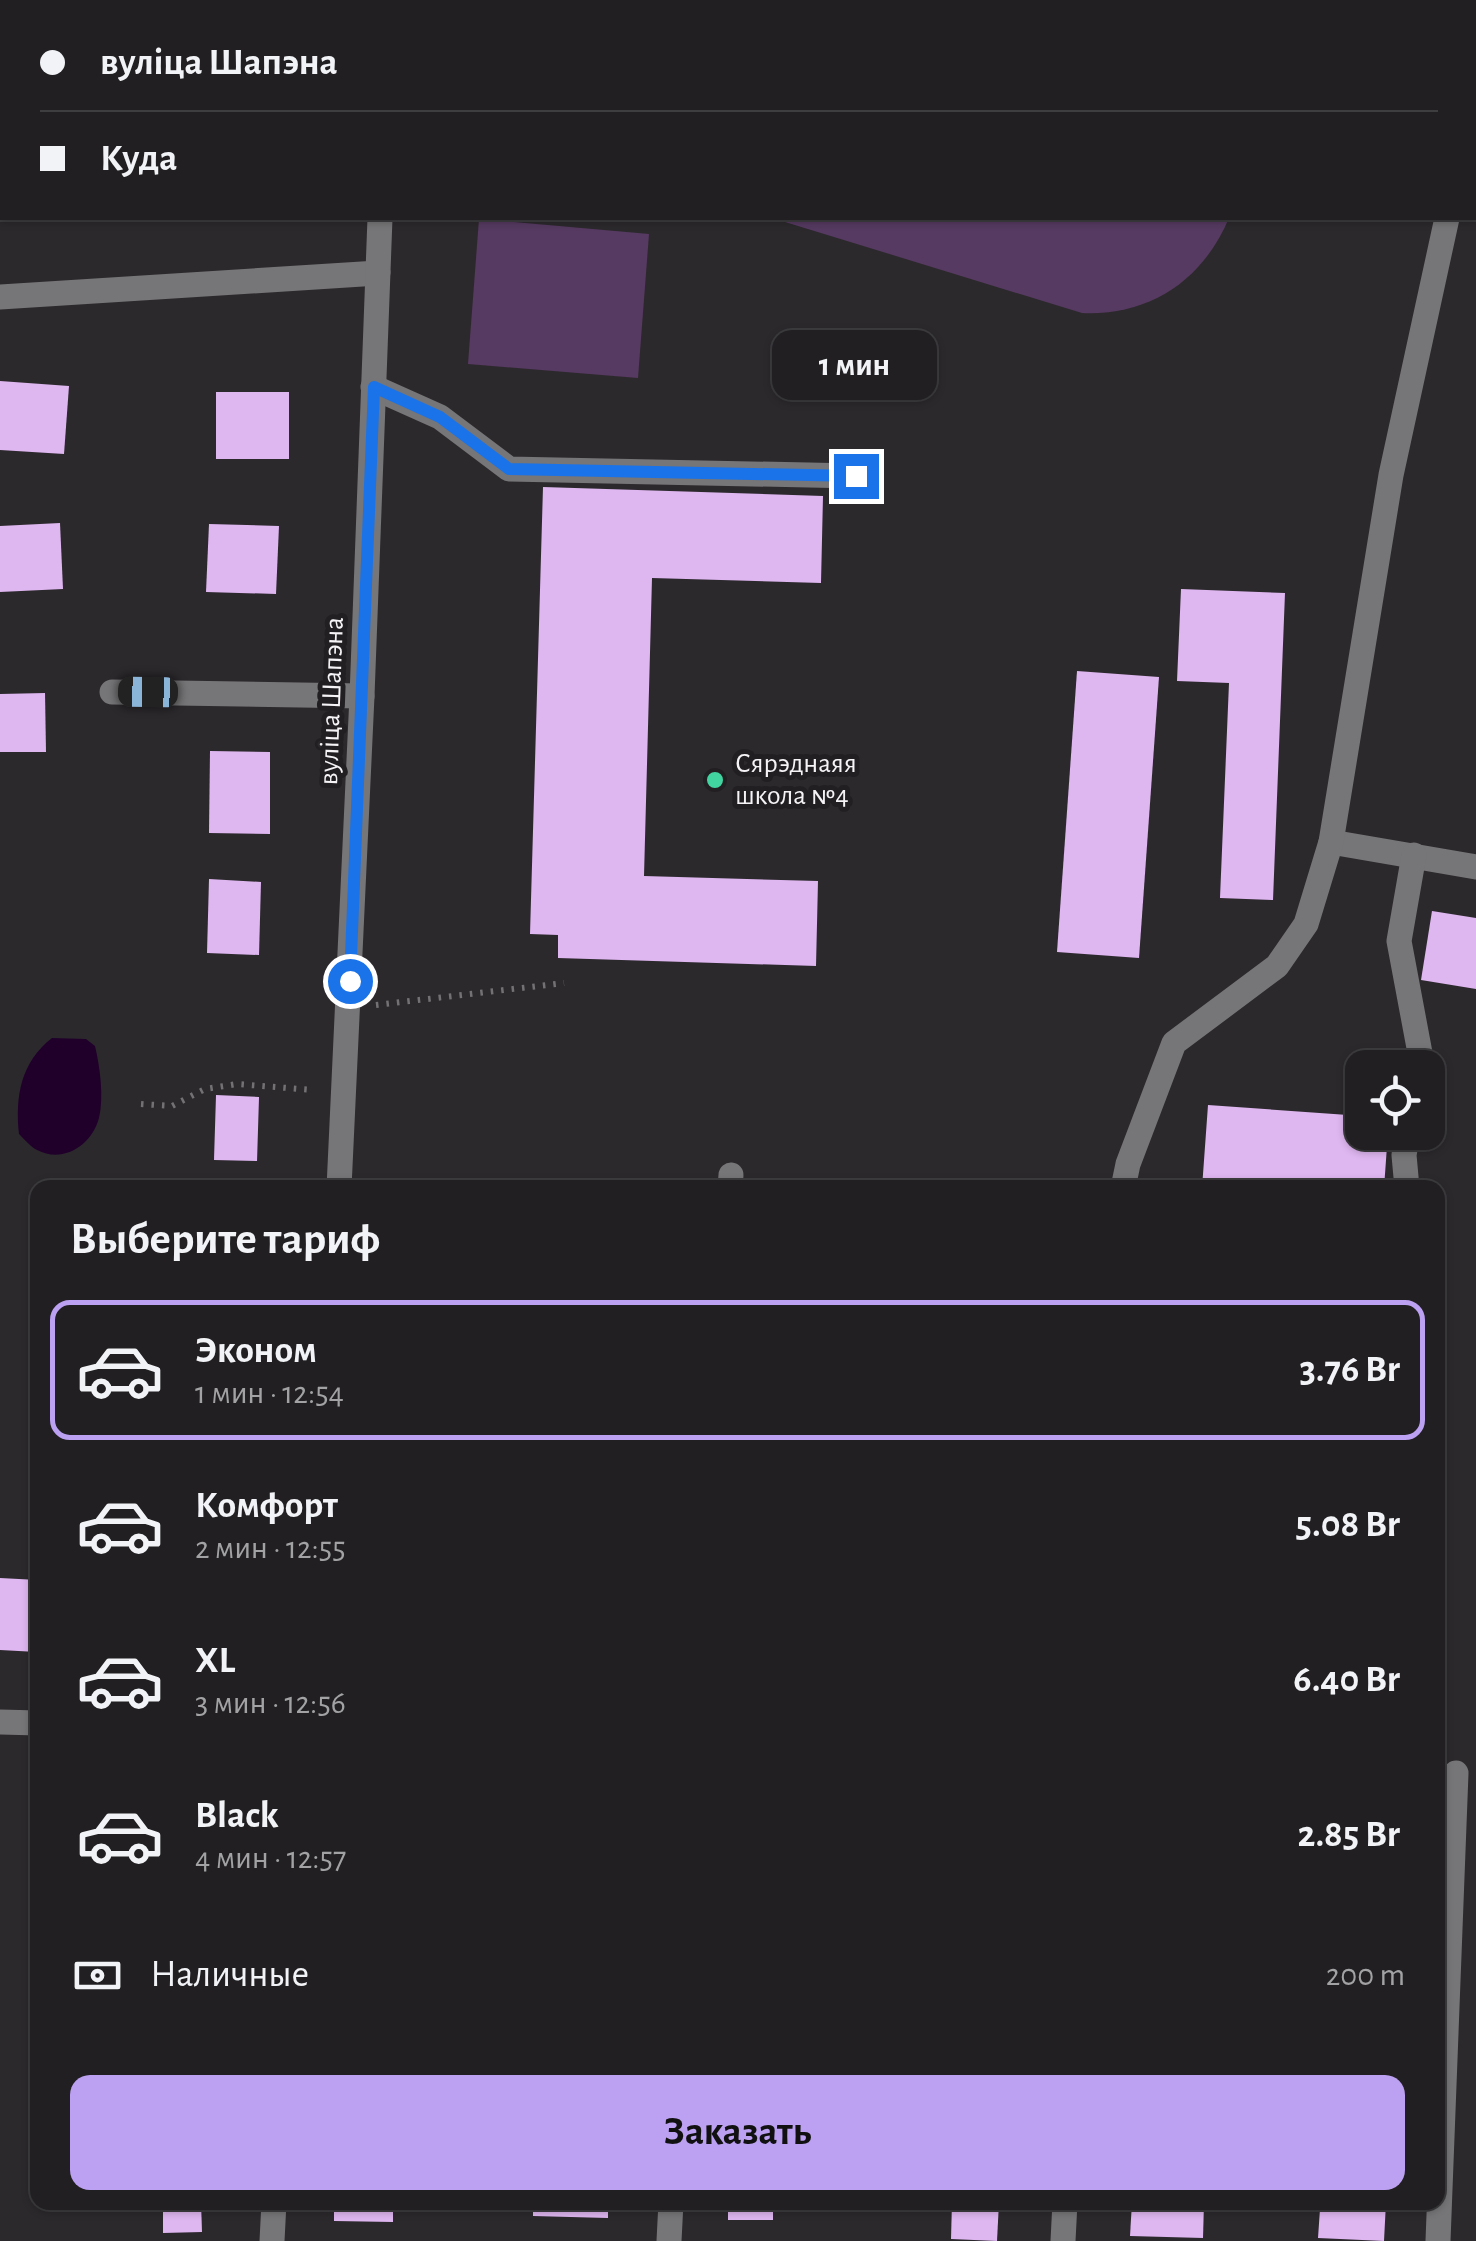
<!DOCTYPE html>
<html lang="ru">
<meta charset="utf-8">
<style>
:root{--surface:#211f22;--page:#29272a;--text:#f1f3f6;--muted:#a2a2a5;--line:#3e3d40;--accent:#bca0f2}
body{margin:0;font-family:"Alegreya Sans",sans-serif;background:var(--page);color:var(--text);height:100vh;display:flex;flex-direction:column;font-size:38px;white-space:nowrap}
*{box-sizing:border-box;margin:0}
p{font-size:32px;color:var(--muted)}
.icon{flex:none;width:55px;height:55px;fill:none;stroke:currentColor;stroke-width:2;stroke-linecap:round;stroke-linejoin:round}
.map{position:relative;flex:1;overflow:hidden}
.drawer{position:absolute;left:30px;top:1180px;width:1415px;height:1030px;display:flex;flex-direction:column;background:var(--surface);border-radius:20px;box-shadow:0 2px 8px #0004,0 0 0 2px var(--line)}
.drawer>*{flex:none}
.guide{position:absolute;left:0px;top:0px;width:1478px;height:220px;box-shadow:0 2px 8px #0004,0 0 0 2px var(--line);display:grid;align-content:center;height:220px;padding:0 40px;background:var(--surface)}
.buttons{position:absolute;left:1345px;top:1050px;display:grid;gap:20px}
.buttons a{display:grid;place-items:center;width:100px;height:100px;border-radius:20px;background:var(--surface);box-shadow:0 2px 8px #0004,0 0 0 2px var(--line);font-size:50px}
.end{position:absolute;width:45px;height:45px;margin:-22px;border:12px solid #1a73e8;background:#fff;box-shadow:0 0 0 5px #fff}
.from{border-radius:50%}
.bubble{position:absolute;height:70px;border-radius:20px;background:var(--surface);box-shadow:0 2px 8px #0004,0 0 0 2px var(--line);font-size:32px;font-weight:700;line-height:70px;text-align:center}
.car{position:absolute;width:30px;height:60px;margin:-30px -15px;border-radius:12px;box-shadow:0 0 8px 2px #0007;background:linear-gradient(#222 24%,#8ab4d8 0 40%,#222 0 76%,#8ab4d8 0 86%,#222 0)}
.guide b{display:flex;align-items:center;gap:35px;height:95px;font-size:38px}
.guide b+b{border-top:2px solid var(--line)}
.guide i{width:25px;height:25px;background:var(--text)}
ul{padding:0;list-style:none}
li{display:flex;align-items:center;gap:30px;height:140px;margin:0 20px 15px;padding:0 20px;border:5px solid transparent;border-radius:20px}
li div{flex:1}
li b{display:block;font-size:38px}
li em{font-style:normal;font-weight:700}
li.selected{border-color:var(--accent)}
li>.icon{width:90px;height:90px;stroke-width:1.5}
h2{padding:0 40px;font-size:45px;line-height:120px}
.pay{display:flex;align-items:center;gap:25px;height:110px;padding:0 40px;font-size:38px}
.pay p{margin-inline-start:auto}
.action{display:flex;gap:20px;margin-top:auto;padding:20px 40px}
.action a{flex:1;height:115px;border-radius:20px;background:var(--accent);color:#111;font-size:40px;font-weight:700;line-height:115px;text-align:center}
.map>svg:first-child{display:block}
</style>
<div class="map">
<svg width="1476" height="2241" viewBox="0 0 1476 2241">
<rect width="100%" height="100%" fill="#2c292d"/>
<g fill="#563a61">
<path d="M495,0h529l8,2h-537z"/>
<path d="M772,218h457c-26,62 -79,98 -147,95z"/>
<path d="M479,219l170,15 -11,144 -170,-14z"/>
</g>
<path fill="#20002b" d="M52,1038l34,1 9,7c5,21 9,51 4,72 -7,27 -36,46 -62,32 -6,-3 -13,-11 -18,-16 -4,-38 2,-72 33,-96z"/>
<g fill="#deb6f0">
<path d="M0,381l69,5 -5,68 -64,-4z"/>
<rect x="216" y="392" width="73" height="67"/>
<path d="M543,487l280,9 -2,87 -169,-5 -8,298 174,5 -2,85 -258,-8v-23l-28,-1z"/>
<path d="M60,523l3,66 -63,3v-66z"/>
<path d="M209,524l70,2 -3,68 -70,-2z"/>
<path d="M1181,589l104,4 -12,307 -53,-2 9,-215 -52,-2z"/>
<path d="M1077,671l82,6 -20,281 -82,-6z"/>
<path d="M45,693l1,59h-46v-58z"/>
<path d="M210,751l60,1v82l-61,-1z"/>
<path d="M209,879l52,3 -2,73 -52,-2z"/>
<path d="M1432,911l44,7v71l-55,-9z"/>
<path d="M216,1095l43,2 -2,64 -43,-1z"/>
<path d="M1208,1105l154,11v16h26l-4,56h-182z"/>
<path d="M0,1578l38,2 -1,72 -37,-2z"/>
<path d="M163,2202h38l1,30 -39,1z"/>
<path d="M334,2202h59v20l-59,-1z"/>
<path d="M533,2202h75v16l-75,-2z"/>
<rect x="728" y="2202" width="45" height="18"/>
<path d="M952,2202h47l-2,39 -46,-2z"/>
<path d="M1132,2202h72l-1,36 -73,-2z"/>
<path d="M1340,2202h46l-2,39 -66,-3 2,-29 20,1z"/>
</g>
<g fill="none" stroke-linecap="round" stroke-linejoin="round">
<g stroke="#737174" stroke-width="6" stroke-dasharray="2.5 8" stroke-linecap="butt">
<path d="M1475,50l1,-4"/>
<path d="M1475,170l1,-5"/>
<path d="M376,1005l188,-22"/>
<path d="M141,1104l31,2 33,-17 32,-5 76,6"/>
</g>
<g stroke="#767577" stroke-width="25">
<path d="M386,2v-2"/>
<path d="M1475,111l1,-1"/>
<path d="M0,297l378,-24"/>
<path d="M373,387l67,30 69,52 347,7"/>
<path d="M112,692l250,4"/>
<path d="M1331,842l145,25"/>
<path d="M1414,855l-15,86 21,112 -2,15"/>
<path d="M339,1188l23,-492 18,-478"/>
<path d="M730,1188l1,-13"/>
<path d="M1123,1188l5,-24 46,-121 103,-77 29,-42 25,-82 60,-367 56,-257"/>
<path d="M1407,1188l-3,-33 4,-23"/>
<path d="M0,1722l38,1"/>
<path d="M272,2241l2,-39"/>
<path d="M669,2241l2,-39"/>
<path d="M1063,2241l2,-39"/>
<path d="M1438,2241l18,-468"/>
</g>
</g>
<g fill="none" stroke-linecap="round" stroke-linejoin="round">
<path stroke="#1a73e8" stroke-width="12" d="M350,981l24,-594 66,30 69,52 347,7"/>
</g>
<circle fill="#41d4a1" stroke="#221f23" stroke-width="4" cx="715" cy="780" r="10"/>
<g text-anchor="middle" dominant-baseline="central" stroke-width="10" stroke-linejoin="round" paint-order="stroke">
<g font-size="28" fill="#f5f3f6" stroke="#221f23">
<text transform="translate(332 701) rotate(-88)">вуліца Шапэна</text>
</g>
<g font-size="28" fill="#f5f3f6" stroke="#221f23" text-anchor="start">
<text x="735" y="764">Сярэднаяя<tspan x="735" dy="32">школа №4</tspan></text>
</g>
</g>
</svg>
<div class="buttons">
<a><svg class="icon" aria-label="locate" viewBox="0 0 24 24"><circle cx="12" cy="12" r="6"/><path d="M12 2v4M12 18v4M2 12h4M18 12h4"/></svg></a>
</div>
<i class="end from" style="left:350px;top:981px"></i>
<i class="end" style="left:856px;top:476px"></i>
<div class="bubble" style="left:772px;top:330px;width:165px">1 мин</div>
<i class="car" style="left:148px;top:692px;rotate:271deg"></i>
<div class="guide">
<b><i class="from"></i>вуліца Шапэна</b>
<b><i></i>Куда</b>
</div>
<section class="drawer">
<h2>Выберите тариф</h2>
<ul>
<li class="selected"><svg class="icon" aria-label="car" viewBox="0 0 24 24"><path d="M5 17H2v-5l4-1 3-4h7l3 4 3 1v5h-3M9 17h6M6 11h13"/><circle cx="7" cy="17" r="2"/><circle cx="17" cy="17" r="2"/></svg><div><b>Эконом</b><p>1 мин · 12:54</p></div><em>3.76 Br</em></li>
<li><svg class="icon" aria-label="car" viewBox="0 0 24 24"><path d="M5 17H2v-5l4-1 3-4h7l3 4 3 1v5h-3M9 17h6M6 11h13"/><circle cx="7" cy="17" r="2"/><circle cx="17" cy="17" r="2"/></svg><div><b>Комфорт</b><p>2 мин · 12:55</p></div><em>5.08 Br</em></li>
<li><svg class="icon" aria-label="car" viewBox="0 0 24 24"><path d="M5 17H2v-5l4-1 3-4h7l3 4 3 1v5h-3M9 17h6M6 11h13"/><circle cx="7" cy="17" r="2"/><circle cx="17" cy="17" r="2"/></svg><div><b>XL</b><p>3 мин · 12:56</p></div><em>6.40 Br</em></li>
<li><svg class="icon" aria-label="car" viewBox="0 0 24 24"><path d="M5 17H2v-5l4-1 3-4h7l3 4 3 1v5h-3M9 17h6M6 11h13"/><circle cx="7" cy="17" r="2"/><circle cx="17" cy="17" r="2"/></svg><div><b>Black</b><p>4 мин · 12:57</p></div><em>2.85 Br</em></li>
</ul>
<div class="pay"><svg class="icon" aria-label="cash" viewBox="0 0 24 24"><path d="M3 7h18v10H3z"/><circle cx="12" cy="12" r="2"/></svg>Наличные<p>200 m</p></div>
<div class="action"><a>Заказать</a></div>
</section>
</div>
